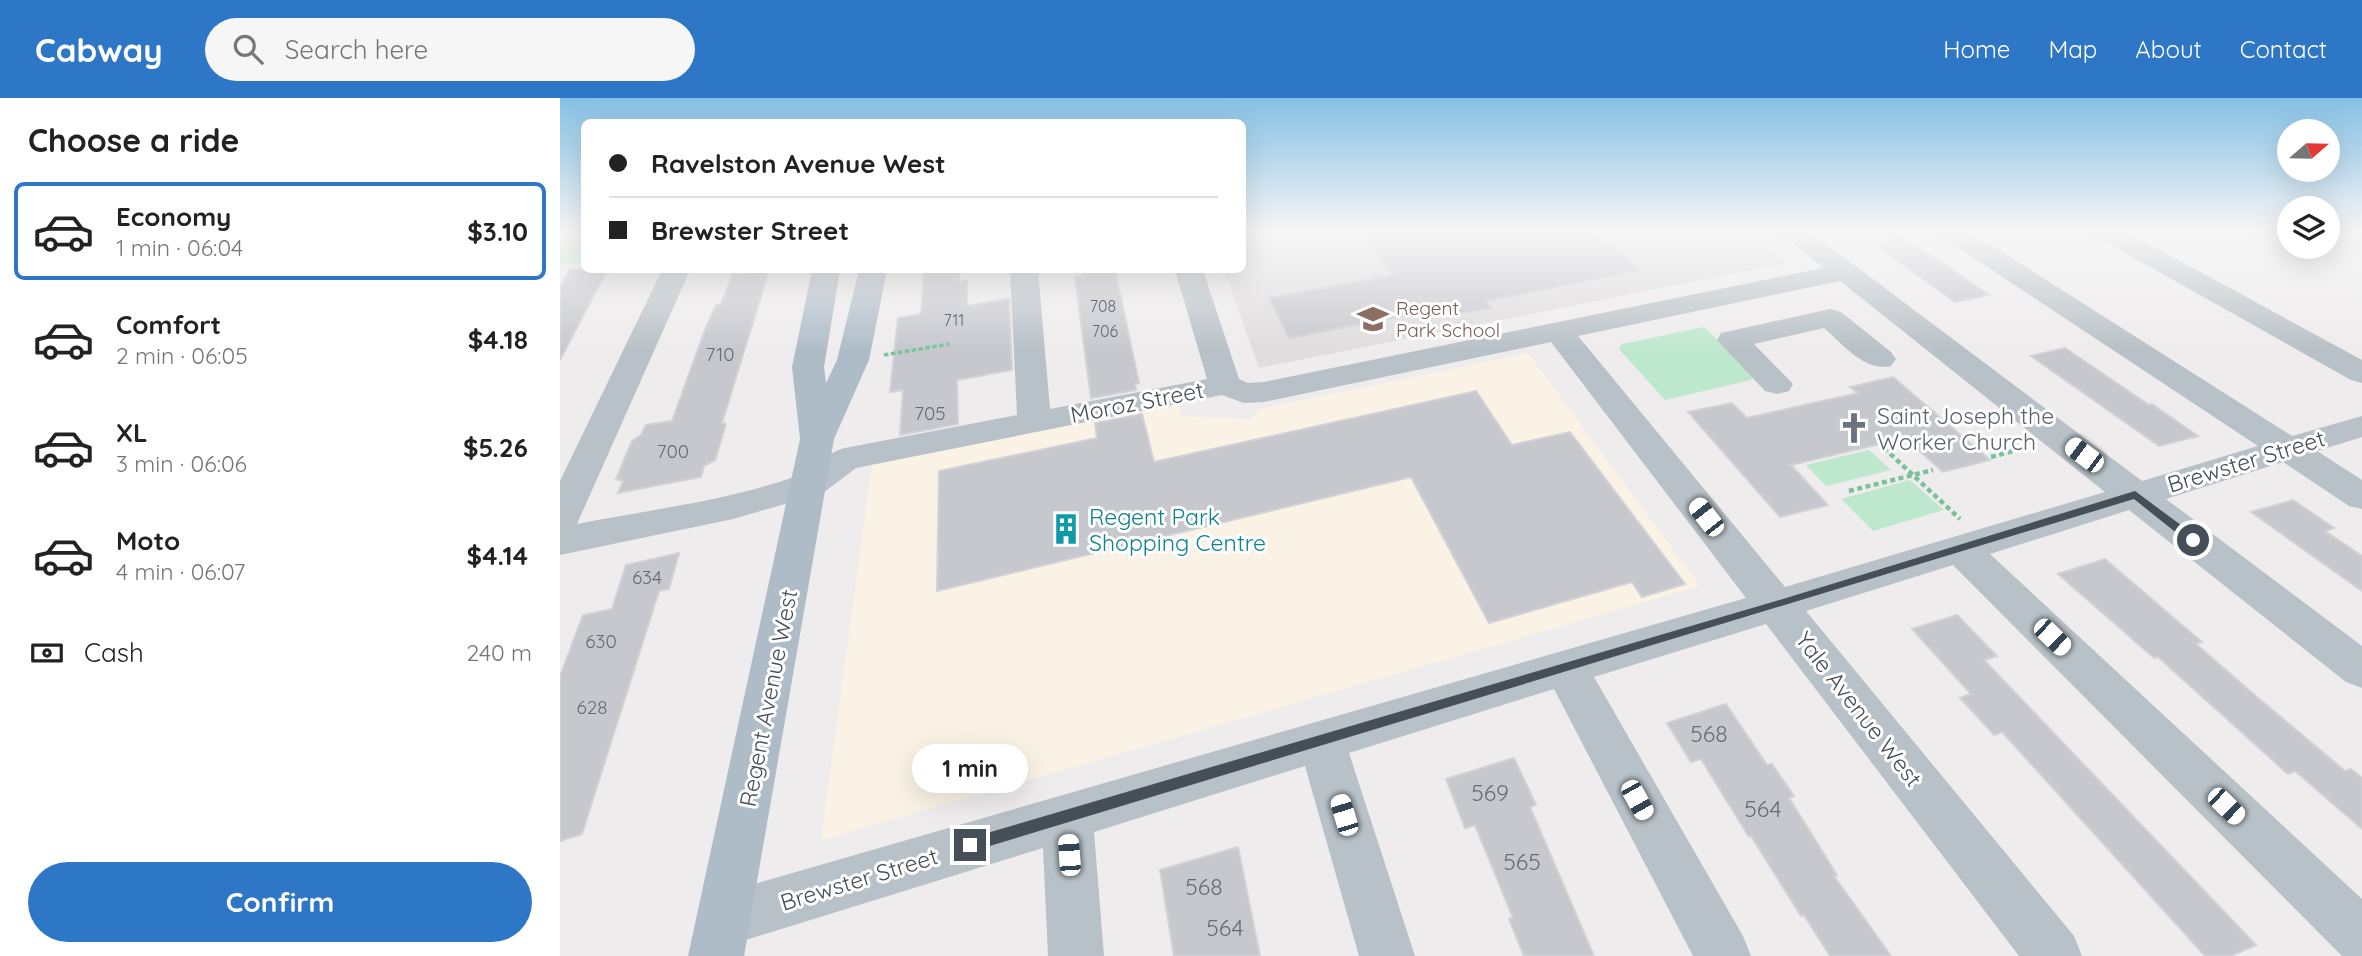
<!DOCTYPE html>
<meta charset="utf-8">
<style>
:root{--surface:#fff;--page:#f6f6f6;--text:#222;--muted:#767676;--line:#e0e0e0;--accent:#2e76c6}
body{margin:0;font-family:Quicksand,sans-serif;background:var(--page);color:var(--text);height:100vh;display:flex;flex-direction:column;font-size:26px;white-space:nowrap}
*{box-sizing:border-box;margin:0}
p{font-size:23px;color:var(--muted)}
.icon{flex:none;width:38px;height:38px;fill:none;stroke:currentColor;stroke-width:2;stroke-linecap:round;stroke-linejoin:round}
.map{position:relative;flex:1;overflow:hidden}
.panel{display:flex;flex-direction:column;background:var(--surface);width:560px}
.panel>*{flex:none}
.guide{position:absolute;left:21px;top:21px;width:665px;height:154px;border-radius:10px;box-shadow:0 7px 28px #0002;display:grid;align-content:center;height:154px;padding:0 28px;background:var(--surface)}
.needle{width:46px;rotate:70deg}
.fabs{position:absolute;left:1717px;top:21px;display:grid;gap:14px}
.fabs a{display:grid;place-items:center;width:63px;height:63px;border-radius:50%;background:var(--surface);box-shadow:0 7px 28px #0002;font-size:35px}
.end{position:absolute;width:32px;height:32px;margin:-16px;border:9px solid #464f57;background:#fff;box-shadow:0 0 0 4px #fff}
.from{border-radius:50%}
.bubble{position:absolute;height:49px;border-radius:24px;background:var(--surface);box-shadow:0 7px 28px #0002;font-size:23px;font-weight:700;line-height:49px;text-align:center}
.car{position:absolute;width:21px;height:42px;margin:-21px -10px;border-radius:9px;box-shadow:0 0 5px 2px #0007;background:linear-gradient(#fff 24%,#345 0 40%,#fff 0 76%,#345 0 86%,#fff 0)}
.guide b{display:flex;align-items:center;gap:24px;height:66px;font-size:26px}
.guide b+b{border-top:2px solid var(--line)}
.guide i{width:18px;height:18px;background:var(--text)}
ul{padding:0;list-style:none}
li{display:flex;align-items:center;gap:21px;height:98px;margin:0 14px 10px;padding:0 14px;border:4px solid transparent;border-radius:10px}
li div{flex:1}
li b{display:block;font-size:26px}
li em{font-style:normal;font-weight:700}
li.active{border-color:var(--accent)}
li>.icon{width:63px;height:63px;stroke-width:1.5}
h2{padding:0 28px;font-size:32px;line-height:84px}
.pay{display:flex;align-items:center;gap:18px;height:77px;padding:0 28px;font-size:26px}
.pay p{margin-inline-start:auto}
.action{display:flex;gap:14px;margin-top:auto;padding:14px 28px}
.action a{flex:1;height:80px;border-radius:42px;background:var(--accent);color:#fff;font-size:28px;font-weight:700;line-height:80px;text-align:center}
header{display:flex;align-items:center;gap:42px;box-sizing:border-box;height:98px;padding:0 35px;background:var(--accent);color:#fff}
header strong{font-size:33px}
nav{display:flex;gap:38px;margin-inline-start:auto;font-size:24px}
.search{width:490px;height:63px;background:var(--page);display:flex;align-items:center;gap:18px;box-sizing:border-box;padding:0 24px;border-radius:38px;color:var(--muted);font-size:26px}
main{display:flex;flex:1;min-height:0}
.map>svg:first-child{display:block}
</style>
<header>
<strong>Cabway</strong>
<div class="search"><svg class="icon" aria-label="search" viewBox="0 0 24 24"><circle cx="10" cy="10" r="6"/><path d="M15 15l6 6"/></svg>Search here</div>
<nav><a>Home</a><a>Map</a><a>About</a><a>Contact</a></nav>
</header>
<main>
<section class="panel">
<h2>Choose a ride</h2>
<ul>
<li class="active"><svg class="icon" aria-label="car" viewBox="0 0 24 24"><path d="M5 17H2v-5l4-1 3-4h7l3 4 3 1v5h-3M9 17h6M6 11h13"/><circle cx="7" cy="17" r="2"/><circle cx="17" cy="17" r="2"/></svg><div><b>Economy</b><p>1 min · 06:04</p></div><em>$3.10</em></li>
<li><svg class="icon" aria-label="car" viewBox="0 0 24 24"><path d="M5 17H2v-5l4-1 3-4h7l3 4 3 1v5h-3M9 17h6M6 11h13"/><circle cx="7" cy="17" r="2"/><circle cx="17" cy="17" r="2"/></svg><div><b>Comfort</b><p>2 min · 06:05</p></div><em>$4.18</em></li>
<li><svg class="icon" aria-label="car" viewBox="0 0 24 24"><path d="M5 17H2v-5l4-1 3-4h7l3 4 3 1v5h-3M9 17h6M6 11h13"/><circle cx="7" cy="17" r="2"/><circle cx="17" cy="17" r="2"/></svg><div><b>XL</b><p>3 min · 06:06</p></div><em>$5.26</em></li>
<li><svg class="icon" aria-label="car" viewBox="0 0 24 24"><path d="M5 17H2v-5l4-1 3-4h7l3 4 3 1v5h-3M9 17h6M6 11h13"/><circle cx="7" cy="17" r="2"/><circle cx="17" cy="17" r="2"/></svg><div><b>Moto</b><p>4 min · 06:07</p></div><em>$4.14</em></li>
</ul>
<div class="pay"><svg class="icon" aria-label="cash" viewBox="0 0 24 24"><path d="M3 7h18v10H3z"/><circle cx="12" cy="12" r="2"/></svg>Cash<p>240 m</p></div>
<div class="action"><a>Confirm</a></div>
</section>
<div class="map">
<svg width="1802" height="858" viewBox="0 0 1802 858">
<rect width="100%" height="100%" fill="#eeecec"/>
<path fill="#f9f2e5" d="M968,255l172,233 -879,254 51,-376 306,-62 4,14 69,3 9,-10z"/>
<path fill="#dfdddd" d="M683,133h505l39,32 -528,105 -35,-98h18z"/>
<g fill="#bee8cd">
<path d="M10,133h14v30l-24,4v-18z"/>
<path d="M1144,229l50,48 -3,5 -86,20 -46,-51 3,-5z"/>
<path d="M1309,352l22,20 -65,16 -20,-21z"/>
<path d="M1350,382l34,30 -71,21 -32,-32z"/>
</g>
<g fill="#c7c8ce" stroke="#d0d2d7" stroke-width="2">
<path d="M803,133h231l47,39 -155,31 5,7 -52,9 -5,-7 -145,28 -20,-40 124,-23z"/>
<path d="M1332,133h3l94,64 -34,7 -75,-54z"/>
<path d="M10,172h37l-47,90v-73z"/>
<path d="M209,172l-47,153 4,1 -11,36 -11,6 -3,11 -83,16 5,-12 -7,-2 16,-38 9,-6 5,-10 26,-4 33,-91 11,-25 5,-1 12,-30z"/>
<path d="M364,172h35v12l8,-1v25l42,-7 3,71 -55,10 1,44 -58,11 3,-45 -13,2 8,-74 23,-4z"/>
<path d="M522,172h33l24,113 -4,1 1,6 -45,8 -16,-121 8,-1z"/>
<path d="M1505,250l84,57 3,-1 46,32 -39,10 -128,-90z"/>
<path d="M1333,279l97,83 -47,12 -38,-34 -114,27 37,40 -48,12 -92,-105 44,-9 15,15 111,-25 -8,-6z"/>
<path d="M916,293l36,54 58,-13 115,152 -43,13 -10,-15 -143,41 -78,-146 -474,114 2,-120 158,-33 -2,-15 47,-9 12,48z"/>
<path d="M1733,402l41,28 -9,3 37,25v35l-111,-79z"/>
<path d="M119,455l-10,36 -10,2 -77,243 -22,7v-165l23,-61 29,-6 14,-44z"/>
<path d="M1545,461l97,83 -6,2 61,53 88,74 6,-2 11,9v51l-67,-58 -7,3 -130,-117 -4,1 -96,-84z"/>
<path d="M1397,517l40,41 -13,4 272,285 -25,11h-26l-203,-224 -8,3 -34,-37 11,-4 -59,-65z"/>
<path d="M1166,606l41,61 5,-1 22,32 -5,2 48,77 -3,1 57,80h-61l-26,-41 -3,1 -50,-80 -2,1 -48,-78 -10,3 -24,-39z"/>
<path d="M954,660l22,47 -6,2 64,149h-70l-15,-37 4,-1 -38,-93 -10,3 -19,-49z"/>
<path d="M678,749l22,109h-86l-14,-86z"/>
</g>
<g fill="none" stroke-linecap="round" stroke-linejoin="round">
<path stroke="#7ac19c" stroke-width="3.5" stroke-dasharray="4.5 2.5" stroke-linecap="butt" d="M324,257l65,-11"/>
<g stroke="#7ac19c" stroke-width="4.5" stroke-dasharray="5 3.5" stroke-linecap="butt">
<path d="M1324,350l76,71"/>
<path d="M1431,359l33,-9"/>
<path d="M1289,393l84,-21"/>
</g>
<g fill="#b8c1c7" fill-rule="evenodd">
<path d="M1219,133h30l333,250 116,-35 -316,-209 -4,-6h31l323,205 70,-20v21l-45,14 45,29v29l-13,-3 -66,-44 -117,37 196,147v42l-16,-6 -217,-172 -139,44 372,345v57h-20l-389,-391 -147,46 268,325 8,20h-63l-253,-332 -172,53 149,259 8,20h-58l-139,-267 -205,64 66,203h-56l-54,-190 -211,66 10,124h-56l-5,-108 -320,99 -19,-8 -8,-19 8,-19 19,-8 1023,-295 -195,-256 -287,60 -20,1 -22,-8 -366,73 -33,25 -90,26 -173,36v-74l102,-211h28l-113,254c71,-14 148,-23 217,-47 19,-6 31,-24 51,-29l172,-33 -7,-145h28l12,139 157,-30 -32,-109h28l36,109 9,4 16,-1 559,-114zM1280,183l265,211 -320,95 -207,-251z"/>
<path d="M1533,133h32l237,129v23l-11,-3 -254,-143z"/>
<path d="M1270,211l11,3 50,40 5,7 -5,7c-27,6 -48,-22 -67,-38l-70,16 39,40 -4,7 -12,3 -12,-3 -48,-51 4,-7z"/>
</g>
<path fill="#aebcc8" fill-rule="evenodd" d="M252,172h28l-16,97 2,16 11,-23 22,-90h28l-18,90 -35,79 -90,517h-56l112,-517 -8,-72z"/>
</g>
<linearGradient id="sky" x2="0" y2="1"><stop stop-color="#85c0e5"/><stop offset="0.53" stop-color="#f7f6f6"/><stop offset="1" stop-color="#f7f6f6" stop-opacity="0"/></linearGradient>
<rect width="1802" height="253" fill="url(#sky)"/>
<path fill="#464f57" d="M1575,393l62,46v6h-8l-55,-44 -1164,353 -5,-2 -2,-5 2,-5 5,-2 806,-237z"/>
<defs>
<symbol id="school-bare" viewBox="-9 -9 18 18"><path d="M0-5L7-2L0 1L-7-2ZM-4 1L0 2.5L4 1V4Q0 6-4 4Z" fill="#8d6e63" stroke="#fff" stroke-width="2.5" paint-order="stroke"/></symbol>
<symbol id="church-bare" viewBox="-9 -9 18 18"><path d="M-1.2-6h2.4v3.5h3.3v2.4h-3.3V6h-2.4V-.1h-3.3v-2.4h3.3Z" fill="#6b7280" stroke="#fff" stroke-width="2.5" paint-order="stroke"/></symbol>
<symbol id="building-bare" viewBox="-9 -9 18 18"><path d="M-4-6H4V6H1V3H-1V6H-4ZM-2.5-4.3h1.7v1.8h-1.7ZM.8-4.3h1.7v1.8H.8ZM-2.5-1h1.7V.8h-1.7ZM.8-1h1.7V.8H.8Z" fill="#0f9aa8" stroke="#fff" stroke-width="2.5" paint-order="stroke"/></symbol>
</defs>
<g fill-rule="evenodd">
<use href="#school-bare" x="791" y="199" width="44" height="44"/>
<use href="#church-bare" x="1272" y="308" width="44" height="44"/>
<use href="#building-bare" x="484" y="409" width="44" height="44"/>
</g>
<g text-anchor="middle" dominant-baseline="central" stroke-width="6" stroke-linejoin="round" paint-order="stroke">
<g font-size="16" fill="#666d75">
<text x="543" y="208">708</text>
<text x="394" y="222">711</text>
<text x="545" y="233">706</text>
</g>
<g font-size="19" fill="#785e54" stroke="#fff" text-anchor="start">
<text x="836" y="210">Regent<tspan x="836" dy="22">Park School</tspan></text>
</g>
<g font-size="19" fill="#666d75">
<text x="160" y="256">710</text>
<text x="370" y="315">705</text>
<text x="113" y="353">700</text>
<text x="87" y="479">634</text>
<text x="41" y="543">630</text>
<text x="32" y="609">628</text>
</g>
<g font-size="23" fill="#464f57" stroke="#fff">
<text transform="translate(577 304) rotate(-11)">Moroz Street</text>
<text transform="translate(1686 363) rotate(-17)">Brewster Street</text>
<text transform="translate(208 600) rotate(-79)">Regent Avenue West</text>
<text transform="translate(1299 611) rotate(52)">Yale Avenue West</text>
<text transform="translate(299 781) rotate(-17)">Brewster Street</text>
</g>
<g font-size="23" fill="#5b616d" stroke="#fff" text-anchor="start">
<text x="1317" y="317">Saint Joseph the<tspan x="1317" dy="26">Worker Church</tspan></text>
</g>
<g font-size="23" fill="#0d838f" stroke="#fff" text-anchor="start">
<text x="529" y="418">Regent Park<tspan x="529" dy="26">Shopping Centre</tspan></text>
</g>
<g font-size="23" fill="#666d75">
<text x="1149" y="635">568</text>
<text x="930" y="694">569</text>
<text x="1203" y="710">564</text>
<text x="962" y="763">565</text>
<text x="644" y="788">568</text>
<text x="665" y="829">564</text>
</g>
</g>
</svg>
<div class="fabs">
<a><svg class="needle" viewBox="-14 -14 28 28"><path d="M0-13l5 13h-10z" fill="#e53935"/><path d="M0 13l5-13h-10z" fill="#767676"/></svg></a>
<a><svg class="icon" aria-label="layers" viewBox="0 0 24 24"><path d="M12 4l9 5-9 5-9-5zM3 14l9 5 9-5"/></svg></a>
</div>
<i class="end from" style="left:1633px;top:442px"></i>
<i class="end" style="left:410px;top:747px"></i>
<div class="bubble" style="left:352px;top:646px;width:116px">1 min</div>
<i class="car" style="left:1524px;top:357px;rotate:307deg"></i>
<i class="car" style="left:1146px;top:419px;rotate:322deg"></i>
<i class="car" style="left:1492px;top:539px;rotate:134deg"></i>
<i class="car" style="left:1077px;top:702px;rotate:151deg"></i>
<i class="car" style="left:1666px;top:708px;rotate:134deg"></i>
<i class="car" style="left:784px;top:717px;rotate:343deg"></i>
<i class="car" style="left:509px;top:757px;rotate:356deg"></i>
<div class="guide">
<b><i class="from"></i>Ravelston Avenue West</b>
<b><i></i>Brewster Street</b>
</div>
</div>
</main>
